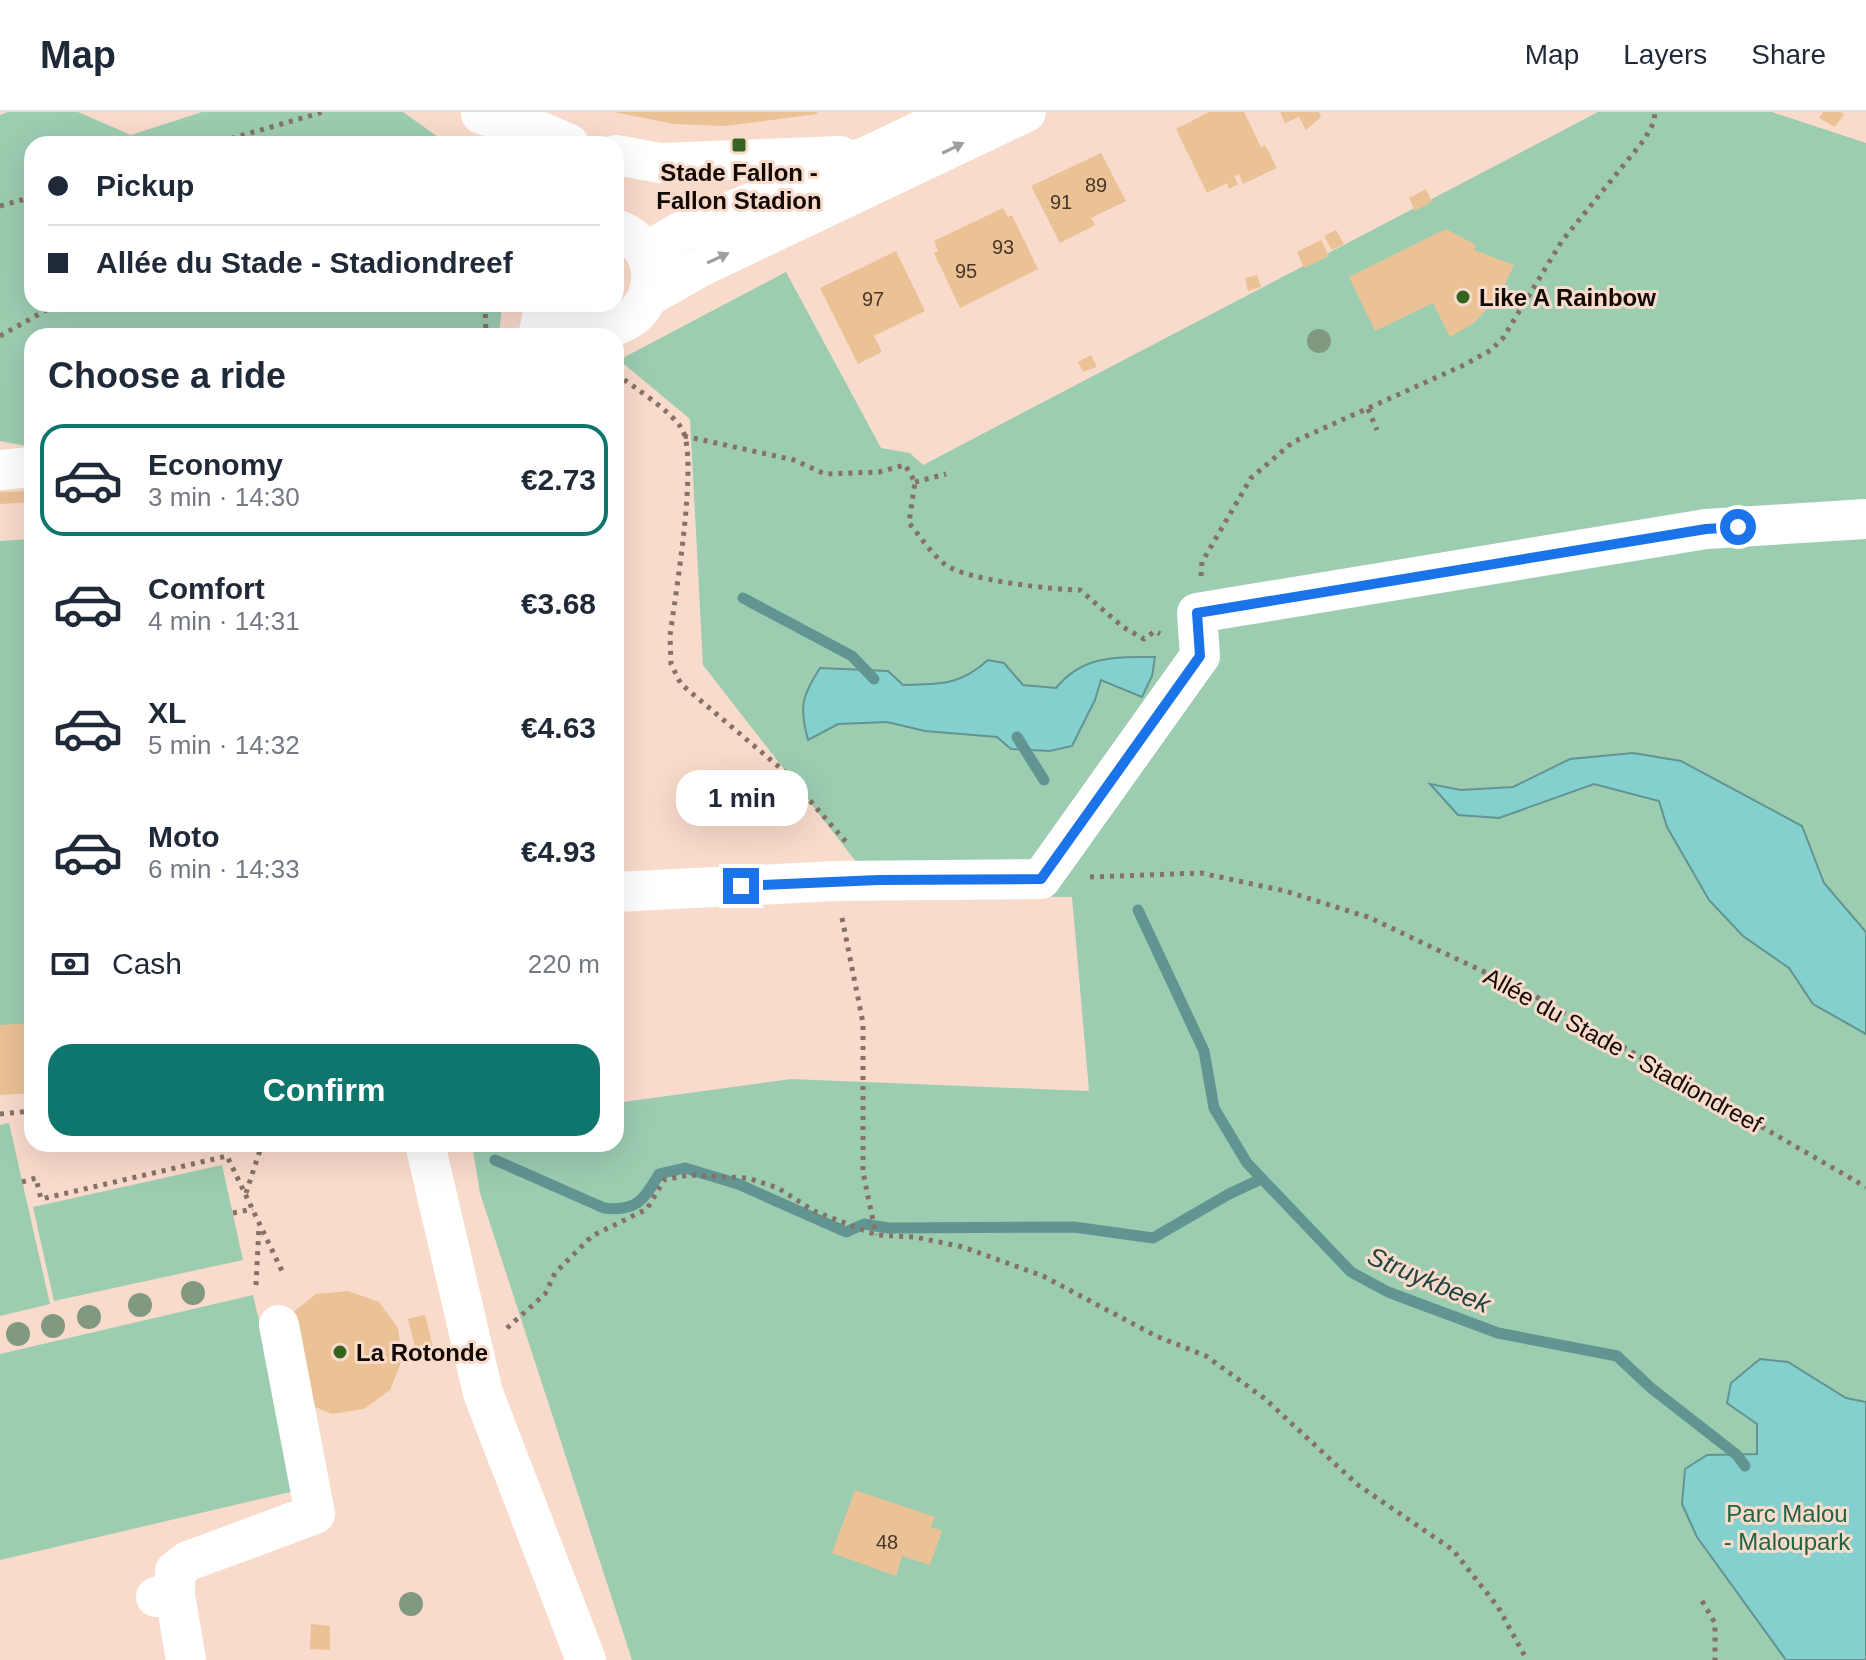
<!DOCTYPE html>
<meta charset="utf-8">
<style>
:root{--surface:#fff;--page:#f2f2f3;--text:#1f2937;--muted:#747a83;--line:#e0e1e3;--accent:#0f766e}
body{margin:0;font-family:Helvetica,sans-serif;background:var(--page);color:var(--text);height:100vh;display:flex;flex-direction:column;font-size:30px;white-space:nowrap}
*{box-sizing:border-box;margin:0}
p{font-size:26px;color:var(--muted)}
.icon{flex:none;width:44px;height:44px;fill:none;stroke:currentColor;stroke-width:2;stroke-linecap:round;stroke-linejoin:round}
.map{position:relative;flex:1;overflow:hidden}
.sheet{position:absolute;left:24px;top:216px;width:600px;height:824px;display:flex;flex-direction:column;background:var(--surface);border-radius:24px;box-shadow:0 8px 32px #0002}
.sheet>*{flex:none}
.hud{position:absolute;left:24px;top:24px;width:600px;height:176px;border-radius:24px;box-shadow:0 8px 32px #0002;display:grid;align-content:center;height:176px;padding:0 24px;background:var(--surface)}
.end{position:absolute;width:36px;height:36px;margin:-18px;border:10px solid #1a73e8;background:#fff;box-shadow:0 0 0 4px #fff}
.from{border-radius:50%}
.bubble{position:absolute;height:56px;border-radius:24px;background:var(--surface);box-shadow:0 8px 32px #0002;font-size:26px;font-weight:700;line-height:56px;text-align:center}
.hud b{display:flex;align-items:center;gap:28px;height:76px;font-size:30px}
.hud b+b{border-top:2px solid var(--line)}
.hud i{width:20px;height:20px;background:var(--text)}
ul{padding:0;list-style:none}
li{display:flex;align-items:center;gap:24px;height:112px;margin:0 16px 12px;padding:0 8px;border:4px solid transparent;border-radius:24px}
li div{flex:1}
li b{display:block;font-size:30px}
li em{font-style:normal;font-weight:700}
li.current{border-color:var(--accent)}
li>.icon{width:72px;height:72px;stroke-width:1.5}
h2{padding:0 24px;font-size:36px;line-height:96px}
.pay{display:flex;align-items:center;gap:20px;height:88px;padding:0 24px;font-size:30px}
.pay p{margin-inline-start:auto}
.action{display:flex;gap:16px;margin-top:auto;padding:16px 24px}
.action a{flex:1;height:92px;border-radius:24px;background:var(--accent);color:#fff;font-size:32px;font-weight:700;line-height:92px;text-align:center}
header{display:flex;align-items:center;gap:48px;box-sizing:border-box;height:112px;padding:0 40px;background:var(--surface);border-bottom:2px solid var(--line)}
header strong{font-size:38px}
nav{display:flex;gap:44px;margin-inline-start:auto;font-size:28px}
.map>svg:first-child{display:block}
</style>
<header>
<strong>Map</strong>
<nav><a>Map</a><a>Layers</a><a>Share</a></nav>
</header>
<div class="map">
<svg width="1866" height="1548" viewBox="0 0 1866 1548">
<rect width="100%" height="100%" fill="#f9dbcb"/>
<g fill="#9ccdb1">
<path d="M8,0h70l53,23 71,-23h201l45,32h-416v160h470l-3,32h-467v111l-32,-6v-326z"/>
<path d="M1598,0h174l94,31v1517h-1234l-152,-467 -8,-49h144v-41l175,-24 298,12 -17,-194 -190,-2 -179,-230 -13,-246 -71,-59 167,-88 95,176 29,5 13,12z"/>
<path d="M32,427v493l-32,2v-493z"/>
<path d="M9,1011l41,181 -50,12v-191z"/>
<path d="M222,1053l21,95 -189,41 -21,-94z"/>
<path d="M253,1183l46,195 -299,70v-206z"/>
</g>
<g fill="#84d0cf" stroke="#629492" stroke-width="2">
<path d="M1155,545l-3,19 -10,21 -41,-17 -6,20 -23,46 -22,5 -39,-2 -14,-12 -72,-6 -38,-9 -49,2 -30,16c-9,-33 -6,-44 12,-72l68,3 15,14c37,-1 56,1 85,-25l16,3 19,22 33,3c27,-33 60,-31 99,-31z"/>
<path d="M1633,641l48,8 121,65 22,57 42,49v102l-53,-30 -24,-36 -46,-32 -34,-36 -42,-73 -8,-26 -65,-17 -95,34 -41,-3 -28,-31 31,6 52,-3 57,-28z"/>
<path d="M1760,1247l28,3 58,36 20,4v258h-80l-89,-123 -15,-33 3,-35 22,-14 50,-1v-30l-30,-21 4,-20z"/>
</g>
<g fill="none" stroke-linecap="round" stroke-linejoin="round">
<g stroke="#629492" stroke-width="11">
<path d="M743,486l109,58 22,23"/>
<path d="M1017,625l27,43"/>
<path d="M1138,798l66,141 10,57 33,55 104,109 37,20 110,41 119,23 34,32 86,67 8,11"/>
<path d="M495,1048l109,48c32,4 40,-8 55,-34l26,-6 53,16 108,48 18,-8 24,4 186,-1 79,11 76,-44 32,-15"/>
</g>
</g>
<g fill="#ebc196">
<path d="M613,0h204v2l-92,12 -50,-2z"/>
<path d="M1209,0h35l17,35 4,-2 12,23 -34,16 -4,-10 -5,2 4,8 -9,5 -2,-6 -20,10 -31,-64z"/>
<path d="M1280,0h39l2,5 -15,13 -7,-13 -14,6z"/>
<path d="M1823,0h17l4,2 -9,13 -16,-9z"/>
<path d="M1101,41l25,48 -35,17 4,7 -35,18 -29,-57z"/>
<path d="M1426,77l6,13 -17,9 -6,-13z"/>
<path d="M1003,96l5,9 4,-2 26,54 -78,39 -26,-55 4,-2 -4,-10z"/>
<path d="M1446,117l30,16 -2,5 40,15 -15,31 -25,27 -24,14 -17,-34 -58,28 -26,-54z"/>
<path d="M1336,118l8,14 -12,6 -8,-14z"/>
<path d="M1321,128l8,16 -25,12 -7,-16z"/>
<path d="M896,139l29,60 -51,25 8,16 -24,12 -38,-76z"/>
<path d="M1257,163l4,12 -13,4 -3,-13z"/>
<path d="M1091,243l6,12 -14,5 -5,-10z"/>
<path d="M32,379v11l-32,2v-12z"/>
<path d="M32,911v70l-32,2v-70z"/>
<path d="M348,1179l31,11 19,26 4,32 -12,30 -26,19 -32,5 -29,-12 -12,-88 25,-20z"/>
<path d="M425,1203l10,40 -17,4 -10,-40z"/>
<path d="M855,1378l80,27 -4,10 11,4 -12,34 -28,-9 -6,20 -64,-23z"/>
<path d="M311,1512l19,2v24l-20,-1z"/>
</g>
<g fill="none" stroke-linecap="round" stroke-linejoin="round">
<g stroke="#857168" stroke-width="5" stroke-dasharray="4 6" stroke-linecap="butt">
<path d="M212,32l111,-32"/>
<path d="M436,32h16"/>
<path d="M0,94l32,-9"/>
<path d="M485,192l1,32"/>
<path d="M0,224l57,-32"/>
<path d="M616,262c17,12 56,38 66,55 17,29 -7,167 -12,207l1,28 10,20 104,88 62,71"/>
<path d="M1368,297l9,21"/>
<path d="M684,324l110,24 31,14 54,-2 26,-7 10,17 -6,41c11,13 23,32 37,42 20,15 108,25 134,25l43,37 21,12 11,-8 5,3"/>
<path d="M915,370l31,-8"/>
<path d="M1201,464l1,-14 49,-84 42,-36 171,-77 27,-15 12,-12 59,-97 82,-101 10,-18 1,-10"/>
<path d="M1090,765l111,-4 84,18 83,26 165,78 333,192"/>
<path d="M842,806l21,105v149l13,63"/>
<path d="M0,1002l32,-3"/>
<path d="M22,1070l14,-4 5,21 186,-43 55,115"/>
<path d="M246,1081l16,-49"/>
<path d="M233,1101l20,-4"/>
<path d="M256,1173l3,-59"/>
<path d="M507,1216l38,-34 10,-21 37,-37 55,-27 17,-29 25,-5 59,3 30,10 36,23 62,24 39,2 48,10 80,29 113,60 50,20 58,42 94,87 95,65 45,57 29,53"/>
<path d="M1702,1489l13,22v37"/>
</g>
<g stroke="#fff" stroke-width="40">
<path d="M481,2l60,18 28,12"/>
<path d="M616,43l44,8 180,-7"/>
<path d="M646,140l36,-21 190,-77 88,-42"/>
<path d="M649,184l51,-29 326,-155"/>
<path d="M560,192c5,9 13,16 23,19 65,23 98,-69 33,-94"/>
<path d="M538,224l7,-32"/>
<path d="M0,358l32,-3"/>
<path d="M616,780l219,-11 206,-2 159,-223 -3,-43 509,-84 160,-10"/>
<path d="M425,1032l58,249 103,267"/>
<path d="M175,1483v-24l13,-10 127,-47 -36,-189"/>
<path d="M156,1485l19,-2 11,65"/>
</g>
</g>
<g fill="#829981">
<circle cx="1319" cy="229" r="12"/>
<circle cx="193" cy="1181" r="12"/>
<circle cx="140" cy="1193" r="12"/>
<circle cx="89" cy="1205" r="12"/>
<circle cx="53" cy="1214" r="12"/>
<circle cx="18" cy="1222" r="12"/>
<circle cx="411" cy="1492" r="12"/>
</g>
<defs><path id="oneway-solid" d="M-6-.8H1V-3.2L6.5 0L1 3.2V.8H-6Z" transform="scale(2)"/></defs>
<g fill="#a09d9b">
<use href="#oneway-solid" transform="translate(953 36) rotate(-26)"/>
<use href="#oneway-solid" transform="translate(718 146) rotate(-25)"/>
</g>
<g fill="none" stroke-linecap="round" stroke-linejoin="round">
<path stroke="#1a73e8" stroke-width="10" d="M741,774l137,-6 163,-1 159,-223 -3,-43 509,-84 32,-2"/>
</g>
<g fill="#356322" stroke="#f9dbcb" stroke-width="3">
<rect x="731" y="25" width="16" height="16" rx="4"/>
<circle cx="1463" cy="185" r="8"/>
<circle cx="340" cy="1240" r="8"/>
</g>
<g text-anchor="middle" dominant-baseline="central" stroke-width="6" stroke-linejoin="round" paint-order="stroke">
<g font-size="20" fill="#483729">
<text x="1096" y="73">89</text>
<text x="1061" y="90">91</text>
<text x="1003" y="135">93</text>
<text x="966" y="159">95</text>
<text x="873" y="187">97</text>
<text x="887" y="1430">48</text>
</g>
<g font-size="24" font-weight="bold" fill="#120905" stroke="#f9dbcb" text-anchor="start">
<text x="739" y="60" text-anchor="middle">Stade Fallon -<tspan x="739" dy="28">Fallon Stadion</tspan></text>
<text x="1479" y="185">Like A Rainbow</text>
<text x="356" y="1240">La Rotonde</text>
</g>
<g font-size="24" fill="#120905" stroke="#f9dbcb">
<text transform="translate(1623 938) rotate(29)">Allée du Stade - Stadiondreef</text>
</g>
<g font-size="24" fill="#216345" stroke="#f9dbcb">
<text x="1787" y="1401">Parc Malou<tspan x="1787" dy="28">- Maloupark</tspan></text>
</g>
<g font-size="26" font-style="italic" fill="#1f4443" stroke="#f9dbcb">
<text transform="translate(1429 1168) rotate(23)">Struykbeek</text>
</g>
</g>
</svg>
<i class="end from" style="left:1738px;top:415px"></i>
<i class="end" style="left:741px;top:774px"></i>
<div class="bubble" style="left:676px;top:658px;width:132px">1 min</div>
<div class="hud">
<b><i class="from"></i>Pickup</b>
<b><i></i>Allée du Stade - Stadiondreef</b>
</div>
<section class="sheet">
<h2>Choose a ride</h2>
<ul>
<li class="current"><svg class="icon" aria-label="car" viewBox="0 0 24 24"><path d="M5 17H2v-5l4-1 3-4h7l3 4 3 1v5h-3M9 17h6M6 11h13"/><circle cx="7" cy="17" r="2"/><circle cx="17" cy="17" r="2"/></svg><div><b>Economy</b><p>3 min · 14:30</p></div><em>€2.73</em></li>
<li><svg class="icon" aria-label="car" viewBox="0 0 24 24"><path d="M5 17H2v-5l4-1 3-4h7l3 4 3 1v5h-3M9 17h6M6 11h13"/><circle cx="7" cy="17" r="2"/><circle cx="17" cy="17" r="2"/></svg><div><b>Comfort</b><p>4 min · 14:31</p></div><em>€3.68</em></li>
<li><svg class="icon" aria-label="car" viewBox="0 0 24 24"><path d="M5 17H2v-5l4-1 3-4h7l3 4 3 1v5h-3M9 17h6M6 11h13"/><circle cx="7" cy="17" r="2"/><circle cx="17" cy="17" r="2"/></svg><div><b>XL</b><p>5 min · 14:32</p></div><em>€4.63</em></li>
<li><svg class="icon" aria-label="car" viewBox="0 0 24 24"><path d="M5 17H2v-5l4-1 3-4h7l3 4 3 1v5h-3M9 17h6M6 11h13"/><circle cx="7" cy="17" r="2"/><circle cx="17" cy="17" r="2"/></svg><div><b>Moto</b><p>6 min · 14:33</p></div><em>€4.93</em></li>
</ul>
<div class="pay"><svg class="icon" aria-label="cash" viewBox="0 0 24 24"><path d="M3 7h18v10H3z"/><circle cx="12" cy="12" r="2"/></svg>Cash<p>220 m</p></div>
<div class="action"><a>Confirm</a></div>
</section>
</div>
